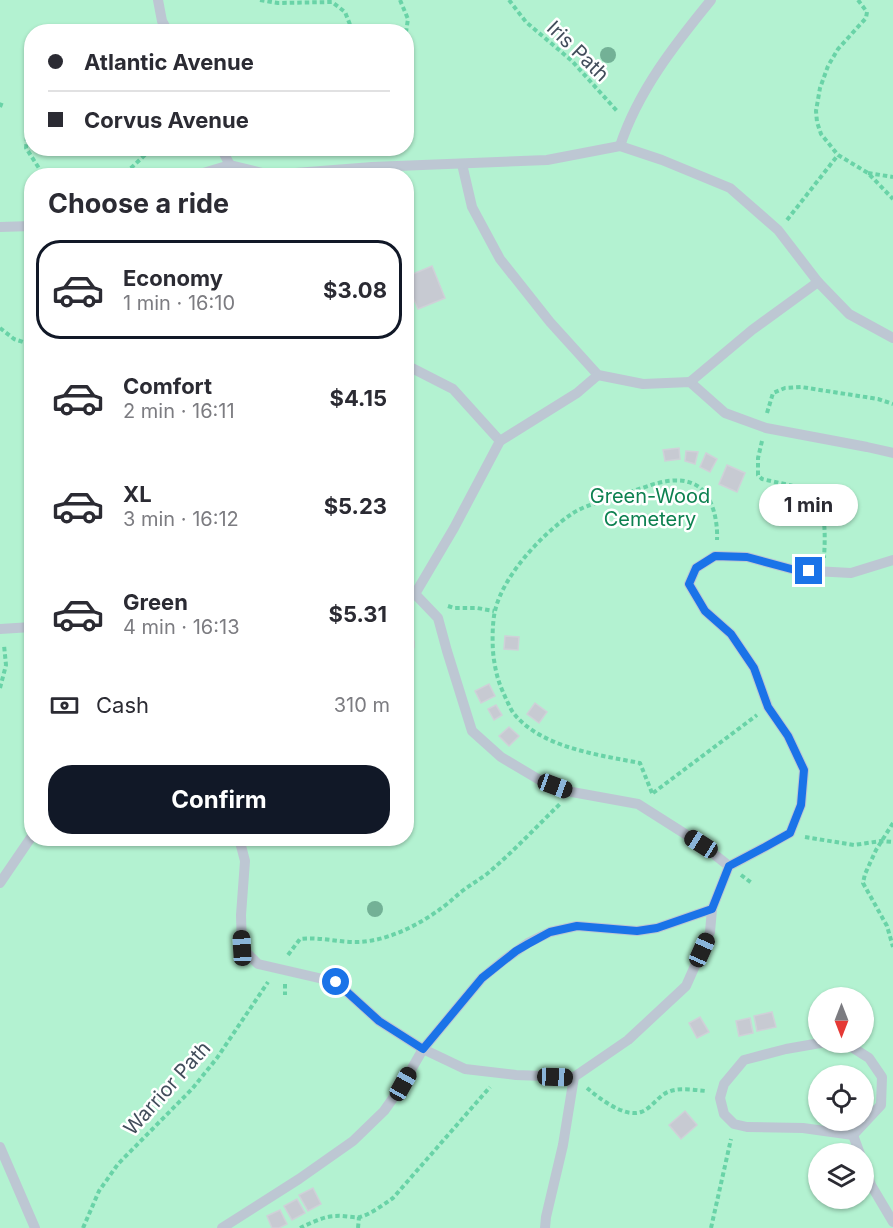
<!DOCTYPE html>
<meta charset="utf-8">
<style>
:root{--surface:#fff;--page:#f7f7f7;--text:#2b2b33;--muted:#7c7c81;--line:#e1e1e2;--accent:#111827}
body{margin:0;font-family:Inter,sans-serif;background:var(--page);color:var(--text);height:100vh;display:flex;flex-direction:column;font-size:22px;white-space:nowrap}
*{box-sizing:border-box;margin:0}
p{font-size:20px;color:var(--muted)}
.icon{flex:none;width:33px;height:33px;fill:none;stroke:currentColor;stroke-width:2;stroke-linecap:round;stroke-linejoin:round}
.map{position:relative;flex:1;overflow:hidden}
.panel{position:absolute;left:24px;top:168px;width:390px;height:678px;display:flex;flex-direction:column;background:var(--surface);border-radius:24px;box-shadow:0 2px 4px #0004}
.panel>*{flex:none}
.hud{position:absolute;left:24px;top:24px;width:390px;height:132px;border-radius:24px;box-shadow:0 2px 4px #0004;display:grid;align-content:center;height:132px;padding:0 24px;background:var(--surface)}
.needle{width:39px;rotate:180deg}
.buttons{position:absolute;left:808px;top:987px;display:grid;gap:12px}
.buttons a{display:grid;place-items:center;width:66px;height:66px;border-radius:50%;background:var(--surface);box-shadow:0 2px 4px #0004;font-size:30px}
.end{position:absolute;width:27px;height:27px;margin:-14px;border:8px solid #1a73e8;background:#fff;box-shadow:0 0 0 3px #fff}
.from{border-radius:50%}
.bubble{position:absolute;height:42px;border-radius:21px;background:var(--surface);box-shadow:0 2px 4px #0004;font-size:20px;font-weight:700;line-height:42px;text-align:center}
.car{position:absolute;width:18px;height:36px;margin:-18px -9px;border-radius:8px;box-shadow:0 0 4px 2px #0007;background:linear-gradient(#222 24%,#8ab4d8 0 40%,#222 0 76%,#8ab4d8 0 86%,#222 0)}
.hud b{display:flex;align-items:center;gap:21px;height:57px;font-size:22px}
.hud b+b{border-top:2px solid var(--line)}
.hud i{width:15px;height:15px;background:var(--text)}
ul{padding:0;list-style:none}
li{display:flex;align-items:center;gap:18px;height:99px;margin:0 12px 9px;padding:0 12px;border:3px solid transparent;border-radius:24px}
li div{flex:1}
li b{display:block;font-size:22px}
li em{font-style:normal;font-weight:700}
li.active{border-color:var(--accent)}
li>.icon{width:54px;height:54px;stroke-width:1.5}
h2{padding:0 24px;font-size:27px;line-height:72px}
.pay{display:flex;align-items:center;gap:15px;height:66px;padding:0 24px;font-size:22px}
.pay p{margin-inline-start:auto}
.primary-button{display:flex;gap:12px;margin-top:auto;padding:12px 24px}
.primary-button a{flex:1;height:69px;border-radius:24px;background:var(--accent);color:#fff;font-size:24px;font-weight:700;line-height:69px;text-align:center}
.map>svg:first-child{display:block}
</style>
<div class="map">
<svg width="893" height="1228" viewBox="0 0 893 1228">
<rect width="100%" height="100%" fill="#efebeb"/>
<path fill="#b3f2d1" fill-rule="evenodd" d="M0,0h893v1228h-893zM32,32h374v116h-374zM32,176h374v662h-374zM819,998h45v44h-45zM819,1076h45v44h-45zM819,1154h45v44h-45z"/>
<g fill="#c7cad2" stroke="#cfd1d8" stroke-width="1.5">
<path d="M432,266l13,32 -27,11 -12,-28v-4z"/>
<path d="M679,448l1,11 -15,2 -2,-11z"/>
<path d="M686,451l12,1 -3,12 -10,-3z"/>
<path d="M706,453l11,6 -7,13 -10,-5z"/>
<path d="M727,465l18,8 -8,19 -18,-8z"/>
<path d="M505,636l14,1 -1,13 -14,-1z"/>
<path d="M407,637l7,4v6l-6,12h-2z"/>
<path d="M489,684l6,12 -14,7 -6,-12z"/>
<path d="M535,703l12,9 -8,11 -12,-9z"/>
<path d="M496,705l6,10 -8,5 -6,-11z"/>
<path d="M509,727l10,9 -10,10 -10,-10z"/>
<path d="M772,1012l4,15 -19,4 -3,-15z"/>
<path d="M700,1017l9,15 -12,6 -8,-15z"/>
<path d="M750,1018l3,15 -14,3 -3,-15z"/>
<path d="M685,1111l12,14 -16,14 -12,-14z"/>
<path d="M313,1188l8,16 -13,7 -9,-16z"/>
<path d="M297,1199l8,14 -13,7 -8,-14z"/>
<path d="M280,1210l7,14 -8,4h-7l-5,-12z"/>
</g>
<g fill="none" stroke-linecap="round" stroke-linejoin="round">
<g stroke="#69d3a7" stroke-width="4" stroke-dasharray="4.5 3" stroke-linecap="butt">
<path d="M260,0l18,3 54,-1 13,10 8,20"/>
<path d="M400,0l8,19 -2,13"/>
<path d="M509,0l17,22 46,39 45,50"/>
<path d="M858,0l9,12 -1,6 -28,31 -10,17 -8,22 -4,23 1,11 4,12 17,21 30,18 25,26"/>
<path d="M0,107l2,-5"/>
<path d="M32,115l-4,11 -2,22 18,28"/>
<path d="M868,173l25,4"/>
<path d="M118,176l12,-7 18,-17 2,-4"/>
<path d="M787,220l51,-65"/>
<path d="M0,328l14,11 18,6"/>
<path d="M767,413l6,-20 12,-5 16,-1 77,12 15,5"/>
<path d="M762,441l-4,17v17l4,4c12,3 42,8 51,15 14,12 12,46 11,64"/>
<path d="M448,606l6,2h23l17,3"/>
<path d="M0,688l6,-23 -2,-20"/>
<path d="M652,793l-12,-30c-41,-8 -97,-15 -125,-48 -3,-3 -5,-8 -7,-12 -8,-17 -11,-24 -14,-43 -2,-12 -2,-37 1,-49 8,-36 48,-78 78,-98 16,-10 42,-15 60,-22 19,-6 41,-16 61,-7 19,9 24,38 23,56"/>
<path d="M653,793l104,-78"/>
<path d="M893,823l-17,27 -11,24 -2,9 24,43 6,21"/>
<path d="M805,837l49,8 27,-4 12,1"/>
<path d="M741,875l12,9"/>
<path d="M288,955l12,-16c23,-3 45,6 69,2 26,-4 53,-18 74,-34 7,-5 12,-10 18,-15 9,-7 18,-12 27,-19 25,-21 49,-47 73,-70"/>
<path d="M285,984v11"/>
<path d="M587,1088c12,10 37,30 54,24 11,-4 17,-16 27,-20 11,-5 26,-2 38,-1"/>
<path d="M83,1228l16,-37 19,-27 74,-75 25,-31 51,-76"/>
<path d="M300,1228c11,-5 24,-12 36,-12 7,-1 17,2 24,1 11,-3 23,-12 33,-19l97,-111"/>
<path d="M358,1228l1,-11"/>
<path d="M711,1228l20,-89"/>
</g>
<g stroke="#bdc7d3" stroke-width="10">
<path d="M158,0l4,21 6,11"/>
<path d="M620,146c18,-55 55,-102 91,-146"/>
<path d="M221,148l9,17 9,11"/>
<path d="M462,164l10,43 28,52 50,63 48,53 45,9 47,-2 35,31 41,15 101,19 26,6"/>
<path d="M193,176l37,-11 40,10 102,-8 175,-7 73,-14 42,14 68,28 48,42 40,52 31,32 44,24"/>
<path d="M0,227l32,-1"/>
<path d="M406,365l47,24 47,52"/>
<path d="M690,382l62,-52 66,-48"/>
<path d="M415,594l23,24 9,33 25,80 29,26 37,22 34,13 66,12 63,40 28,22"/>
<path d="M406,599l9,-5 39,-66 46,-87 77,-48 21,-18"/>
<path d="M0,629l32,-2"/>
<path d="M239,838l6,23 -4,54 1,33 16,16 78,18 43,39 44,28 42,20 51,6 58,2"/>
<path d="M0,883l32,-47"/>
<path d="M826,1042l-40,7 -42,11 -20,24 -4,14 4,16 10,10 13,3 56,1 50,7"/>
<path d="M830,1042l20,4 19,12 13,19 -1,28 -28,30"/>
<path d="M853,1135l7,19"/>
<path d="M0,1147l35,81"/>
<path d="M864,1166l7,19 22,37"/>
<path d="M222,1228l77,-49 54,-38 31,-30 19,-27 20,-35 59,-71 22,-18 24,-17 22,-11 27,-6 60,5 20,-3 55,-19"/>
<path d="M545,1228l1,-11 17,-72 11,-68 54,-37 58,-54 24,-54 2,-23 17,-43 36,-19 25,-14 11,-28 3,-35 -16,-34 -20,-29 -14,-39 -23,-34 -26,-23 -16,-27 7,-16 19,-12 32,1 48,13 56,3 42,-13"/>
</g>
</g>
<g fill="#73b196">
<circle cx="608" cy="55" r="8"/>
<circle cx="375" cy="909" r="8"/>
</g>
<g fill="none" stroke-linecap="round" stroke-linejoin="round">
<path stroke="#1a73e8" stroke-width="8" d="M336,982l43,39 44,28 59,-71 34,-27 12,-7 22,-12 27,-6 60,5 20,-3 55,-19 17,-43 36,-19 25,-14 11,-28 3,-35 -16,-34 -20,-29 -14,-39 -23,-34 -26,-23 -16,-27 7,-16 19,-12 32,1 48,13 14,1"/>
</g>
<g text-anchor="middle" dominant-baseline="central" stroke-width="5" stroke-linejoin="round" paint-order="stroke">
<g font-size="20" fill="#424d5b" stroke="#fff">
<text transform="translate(578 51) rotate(44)">Iris Path</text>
<text transform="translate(167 1088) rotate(-48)">Warrior Path</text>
</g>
<g font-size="20" fill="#0d8150" stroke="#fff">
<text x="650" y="496">Green-Wood<tspan x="650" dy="23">Cemetery</tspan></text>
</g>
</g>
</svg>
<div class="buttons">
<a><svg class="needle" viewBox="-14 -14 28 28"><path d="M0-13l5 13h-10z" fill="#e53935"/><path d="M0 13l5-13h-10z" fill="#7c7c81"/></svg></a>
<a><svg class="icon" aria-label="locate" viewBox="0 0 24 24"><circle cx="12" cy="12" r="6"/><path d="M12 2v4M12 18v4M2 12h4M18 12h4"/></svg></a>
<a><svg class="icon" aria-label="layers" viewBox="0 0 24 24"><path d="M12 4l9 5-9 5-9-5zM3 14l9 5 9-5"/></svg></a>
</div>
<i class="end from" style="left:336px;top:982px"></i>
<i class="end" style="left:809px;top:571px"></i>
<div class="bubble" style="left:759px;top:484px;width:99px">1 min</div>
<i class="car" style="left:555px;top:786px;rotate:110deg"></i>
<i class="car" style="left:701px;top:844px;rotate:302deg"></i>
<i class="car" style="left:242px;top:948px;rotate:357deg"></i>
<i class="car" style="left:702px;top:950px;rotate:24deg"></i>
<i class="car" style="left:555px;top:1077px;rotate:92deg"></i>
<i class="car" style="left:403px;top:1084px;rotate:29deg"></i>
<div class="hud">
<b><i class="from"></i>Atlantic Avenue</b>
<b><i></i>Corvus Avenue</b>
</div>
<section class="panel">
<h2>Choose a ride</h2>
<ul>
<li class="active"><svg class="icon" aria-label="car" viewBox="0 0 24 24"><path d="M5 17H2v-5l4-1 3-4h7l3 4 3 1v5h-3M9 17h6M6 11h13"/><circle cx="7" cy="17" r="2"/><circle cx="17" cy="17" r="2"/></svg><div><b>Economy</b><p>1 min · 16:10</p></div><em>$3.08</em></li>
<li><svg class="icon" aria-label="car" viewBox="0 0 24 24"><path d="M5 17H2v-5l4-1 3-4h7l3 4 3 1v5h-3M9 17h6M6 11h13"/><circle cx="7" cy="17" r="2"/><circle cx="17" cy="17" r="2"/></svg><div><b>Comfort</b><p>2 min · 16:11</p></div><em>$4.15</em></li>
<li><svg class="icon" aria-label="car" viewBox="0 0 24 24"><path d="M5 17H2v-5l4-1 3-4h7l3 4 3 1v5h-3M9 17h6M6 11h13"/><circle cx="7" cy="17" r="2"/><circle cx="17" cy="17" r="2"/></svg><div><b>XL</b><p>3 min · 16:12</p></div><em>$5.23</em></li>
<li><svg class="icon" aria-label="car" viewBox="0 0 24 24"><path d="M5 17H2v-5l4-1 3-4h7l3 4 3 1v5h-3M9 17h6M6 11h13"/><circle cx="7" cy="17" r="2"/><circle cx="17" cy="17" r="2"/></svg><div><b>Green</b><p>4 min · 16:13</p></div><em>$5.31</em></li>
</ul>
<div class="pay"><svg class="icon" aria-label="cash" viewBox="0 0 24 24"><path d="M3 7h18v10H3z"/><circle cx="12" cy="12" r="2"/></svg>Cash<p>310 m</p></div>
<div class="primary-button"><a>Confirm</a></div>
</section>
</div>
